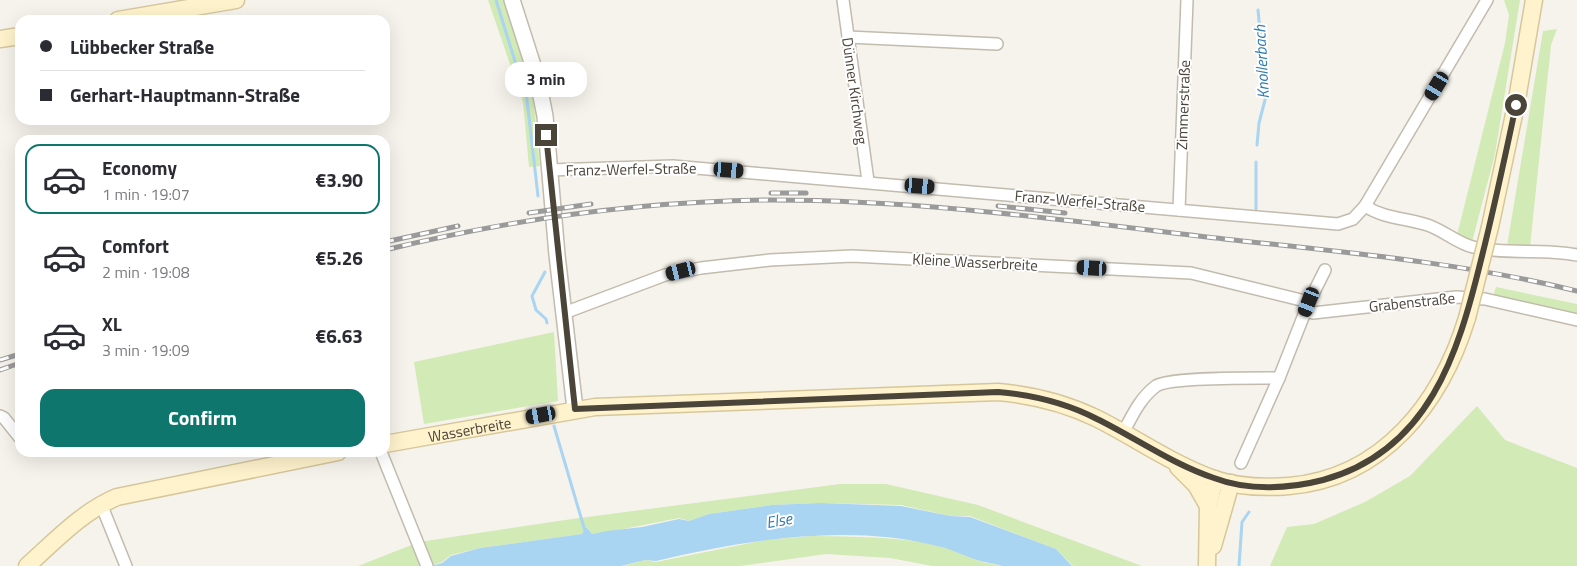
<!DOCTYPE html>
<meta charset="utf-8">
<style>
:root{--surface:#fff;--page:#f7f7f7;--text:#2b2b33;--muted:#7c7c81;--line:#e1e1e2;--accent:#0f766e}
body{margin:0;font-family:"Titillium Web",sans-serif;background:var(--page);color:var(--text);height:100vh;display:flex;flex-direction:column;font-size:19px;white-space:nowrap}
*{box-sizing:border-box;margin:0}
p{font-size:16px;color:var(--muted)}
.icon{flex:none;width:28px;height:28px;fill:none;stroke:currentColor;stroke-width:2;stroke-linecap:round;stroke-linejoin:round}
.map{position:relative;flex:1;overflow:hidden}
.details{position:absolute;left:15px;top:135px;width:375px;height:322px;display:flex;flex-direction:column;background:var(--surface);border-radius:15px;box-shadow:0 5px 20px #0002}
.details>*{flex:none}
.banner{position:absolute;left:15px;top:15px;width:375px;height:110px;border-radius:15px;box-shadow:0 5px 20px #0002;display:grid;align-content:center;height:110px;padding:0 25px;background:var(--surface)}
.end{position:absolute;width:22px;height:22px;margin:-11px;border:6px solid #4b4439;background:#fff;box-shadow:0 0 0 2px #fff}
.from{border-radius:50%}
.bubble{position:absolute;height:35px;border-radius:15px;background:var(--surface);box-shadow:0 5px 20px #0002;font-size:16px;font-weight:700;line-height:35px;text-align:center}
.car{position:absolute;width:15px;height:30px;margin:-15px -8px;border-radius:6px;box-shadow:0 0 4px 1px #0007;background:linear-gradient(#222 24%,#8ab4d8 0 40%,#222 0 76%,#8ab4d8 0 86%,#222 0)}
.banner b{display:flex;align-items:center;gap:18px;height:48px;font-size:19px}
.banner b+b{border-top:1px solid var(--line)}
.banner i{width:12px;height:12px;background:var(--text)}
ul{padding:9px 0 0;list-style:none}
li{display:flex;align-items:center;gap:15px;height:70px;margin:0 10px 8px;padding:0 15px;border:2px solid transparent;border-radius:15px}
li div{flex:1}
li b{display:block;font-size:19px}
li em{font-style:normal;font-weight:700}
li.selected{border-color:var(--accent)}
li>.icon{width:45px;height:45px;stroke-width:1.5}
.primary-button{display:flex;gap:10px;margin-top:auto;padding:10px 25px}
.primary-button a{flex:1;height:58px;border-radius:15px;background:var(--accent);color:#fff;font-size:20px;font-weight:700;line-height:58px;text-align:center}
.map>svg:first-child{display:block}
</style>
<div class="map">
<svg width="1577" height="566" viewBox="0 0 1577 566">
<rect width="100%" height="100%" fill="#f6f3ec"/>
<g fill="#d2eab5">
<path d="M488,0h17l28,94 7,72 -11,1 -6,-65z"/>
<path d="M1504,0h16l-25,154 -23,88 -15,-7 48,-192 4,-28z"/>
<path d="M1557,29l-6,16 -21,202 -23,-1 36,-215z"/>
<path d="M1496,287l81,17v10l-84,-17z"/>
<path d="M554,332l4,69 -134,23 -10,-62z"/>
<path d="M1477,406l28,34 72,28v98h-307l17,-39 27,-3 51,-22 45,-26z"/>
<path d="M840,484h46l92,21 164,61h-69l-17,-17 -86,-33h-20l-49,-11 -80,-2 -49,2 -63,9 -20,7 -10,-3 -76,15 -11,1 -6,-7 -4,7 -102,14 -29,7 -9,7 -12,4h-72l61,-24 153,-23z"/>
<path d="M811,536c42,1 84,0 125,9 15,4 29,11 43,16 8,3 15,2 22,5h-69l-42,-8 -64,-4 -86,12h-117l22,-6 11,2 109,-22z"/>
</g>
<path fill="#a9d4f2" d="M821,503l80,3 49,10 20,1 86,32 16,17h-70c-8,-3 -14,-3 -22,-5 -14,-4 -28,-12 -43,-15 -89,-23 -193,-6 -281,15l-11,-1 -24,6h-190l11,-3 9,-7 29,-8 102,-14 4,-7 6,7 15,-3 35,-4 37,-8 10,2 20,-7 63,-9z"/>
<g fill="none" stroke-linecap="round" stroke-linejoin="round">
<g stroke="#a9d4f2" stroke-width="3">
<path d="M496,0l31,100 11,96"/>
<path d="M1257,145l2,-22 7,-27 -8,-86"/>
<path d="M1256,162v48"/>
<path d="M545,272l-13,24 4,14 10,9 1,4"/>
<path d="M554,426l31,105"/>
<path d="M1239,566l3,-44 7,-10"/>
</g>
<defs>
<g id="minor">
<path d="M843,0l25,181"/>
<path d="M848,37l149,7"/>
<path d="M549,170l124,-4 665,58 15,-5 12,-13 122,-206"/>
<path d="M1365,206c18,12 39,12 59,18 17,4 32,19 49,23 34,8 70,1 104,8"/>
<path d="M1179,210l8,-210"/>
<path d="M1305,311l8,2 143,-16 29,2 92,21"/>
<path d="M564,313l101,-38 36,-7 69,-8 82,-4 339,17 118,29"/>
<path d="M0,416l4,2 16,20"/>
<path d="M1123,433c9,-17 17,-35 33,-47 13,-9 102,-8 123,-8l30,-76 16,-32"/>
<path d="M381,452l46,114"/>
<path d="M1241,463l38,-85"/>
<path d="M101,504l25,62"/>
</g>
<path id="tertiary" d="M512,0l26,81 7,35 12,139 18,154"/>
<g id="secondary">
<path d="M118,20l118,-20"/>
<path d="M0,39l20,-3"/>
<path d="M1490,227l26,-122 18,-105"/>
<path id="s1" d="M385,444l210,-37 403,-15c35,3 67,11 98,26 40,20 76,46 118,61 24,8 50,9 75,7 94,-8 152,-83 178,-168"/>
<path d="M1178,467l18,18 12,21"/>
<path d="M1213,546l18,-63"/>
<path d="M27,566c28,-25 56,-55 90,-69l221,-45"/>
<path d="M1207,566l1,-60 7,-27"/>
</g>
</defs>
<use href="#minor" stroke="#c2bbae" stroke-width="14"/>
<use href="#tertiary" stroke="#c2bbae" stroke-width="18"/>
<use href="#secondary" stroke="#d6c79b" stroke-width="19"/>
<use href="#minor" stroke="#fff" stroke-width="11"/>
<use href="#tertiary" stroke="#fff" stroke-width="15"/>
<use href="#secondary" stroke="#fff3cd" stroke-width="16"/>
<defs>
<g id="rail">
<path d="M771,193h35"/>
<path d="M998,206l67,7"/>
<path d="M529,213l62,-9"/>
<path d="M385,242l73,-16"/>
<path d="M385,250c127,-31 257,-49 388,-50 145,0 290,20 434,37 123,14 249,24 370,54"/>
<path d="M0,360l20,-6"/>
<path d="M0,370l20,-7"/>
</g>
</defs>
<use href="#rail" stroke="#9a9a9a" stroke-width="5"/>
<use href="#rail" stroke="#fff" stroke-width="3" stroke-dasharray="9" stroke-linecap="butt"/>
<defs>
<path id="secondary-bridge" d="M1467,318l23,-91"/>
</defs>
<use href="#secondary-bridge" stroke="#d6c79b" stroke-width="19" stroke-linecap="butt"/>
<use href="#secondary-bridge" stroke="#fff3cd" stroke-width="16"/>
</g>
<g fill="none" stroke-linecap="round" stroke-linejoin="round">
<path stroke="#4b4439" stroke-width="6" d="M546,135l29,274 423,-17c35,3 68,11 99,27 39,19 75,45 117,59 34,13 74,11 109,2 106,-29 135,-126 158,-220 13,-51 24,-103 35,-155"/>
</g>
<g text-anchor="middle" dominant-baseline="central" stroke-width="4" stroke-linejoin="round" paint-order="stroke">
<g font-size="15" fill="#4b4439" stroke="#fff">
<text transform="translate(855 91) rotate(82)">Dünner Kirchweg</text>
<text transform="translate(1183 105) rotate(-88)">Zimmerstraße</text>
<text transform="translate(631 169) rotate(-1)">Franz-Werfel-Straße</text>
<text transform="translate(1080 201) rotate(5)">Franz-Werfel-Straße</text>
<text transform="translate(975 262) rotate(3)">Kleine Wasserbreite</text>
<text transform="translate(1412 302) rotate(-6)">Grabenstraße</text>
<text stroke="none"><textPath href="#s1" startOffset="86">Wasserbreite</textPath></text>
</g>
<g font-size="16" font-style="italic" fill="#2e7ab2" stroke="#fff">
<text transform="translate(1261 62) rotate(-93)">Knollerbach</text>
<text transform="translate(779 520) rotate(-10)">Else</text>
</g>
</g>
</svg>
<i class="end from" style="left:1516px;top:105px"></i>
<i class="end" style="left:546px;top:135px"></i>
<div class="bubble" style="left:505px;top:62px;width:82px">3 min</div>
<i class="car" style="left:1437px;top:86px;rotate:211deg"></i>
<i class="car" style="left:729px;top:170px;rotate:94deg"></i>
<i class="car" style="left:920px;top:186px;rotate:95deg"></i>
<i class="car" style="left:1092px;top:268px;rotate:273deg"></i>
<i class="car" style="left:681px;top:271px;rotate:256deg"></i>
<i class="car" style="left:1309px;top:302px;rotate:201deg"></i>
<i class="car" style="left:541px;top:415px;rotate:260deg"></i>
<div class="banner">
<b><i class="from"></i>Lübbecker Straße</b>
<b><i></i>Gerhart-Hauptmann-Straße</b>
</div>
<section class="details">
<ul>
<li class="selected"><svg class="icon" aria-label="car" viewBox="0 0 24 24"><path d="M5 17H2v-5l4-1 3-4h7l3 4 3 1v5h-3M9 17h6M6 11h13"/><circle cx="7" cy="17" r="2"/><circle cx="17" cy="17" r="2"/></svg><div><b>Economy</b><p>1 min · 19:07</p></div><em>€3.90</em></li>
<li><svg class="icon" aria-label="car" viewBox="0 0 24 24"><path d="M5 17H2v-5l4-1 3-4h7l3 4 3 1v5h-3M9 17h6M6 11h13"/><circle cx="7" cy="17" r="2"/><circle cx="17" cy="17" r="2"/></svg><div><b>Comfort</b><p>2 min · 19:08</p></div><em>€5.26</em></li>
<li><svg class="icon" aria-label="car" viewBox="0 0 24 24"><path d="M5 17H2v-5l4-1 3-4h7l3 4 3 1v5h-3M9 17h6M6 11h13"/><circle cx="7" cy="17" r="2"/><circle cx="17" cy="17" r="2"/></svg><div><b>XL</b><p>3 min · 19:09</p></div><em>€6.63</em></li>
</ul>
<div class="primary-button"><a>Confirm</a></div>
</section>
</div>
